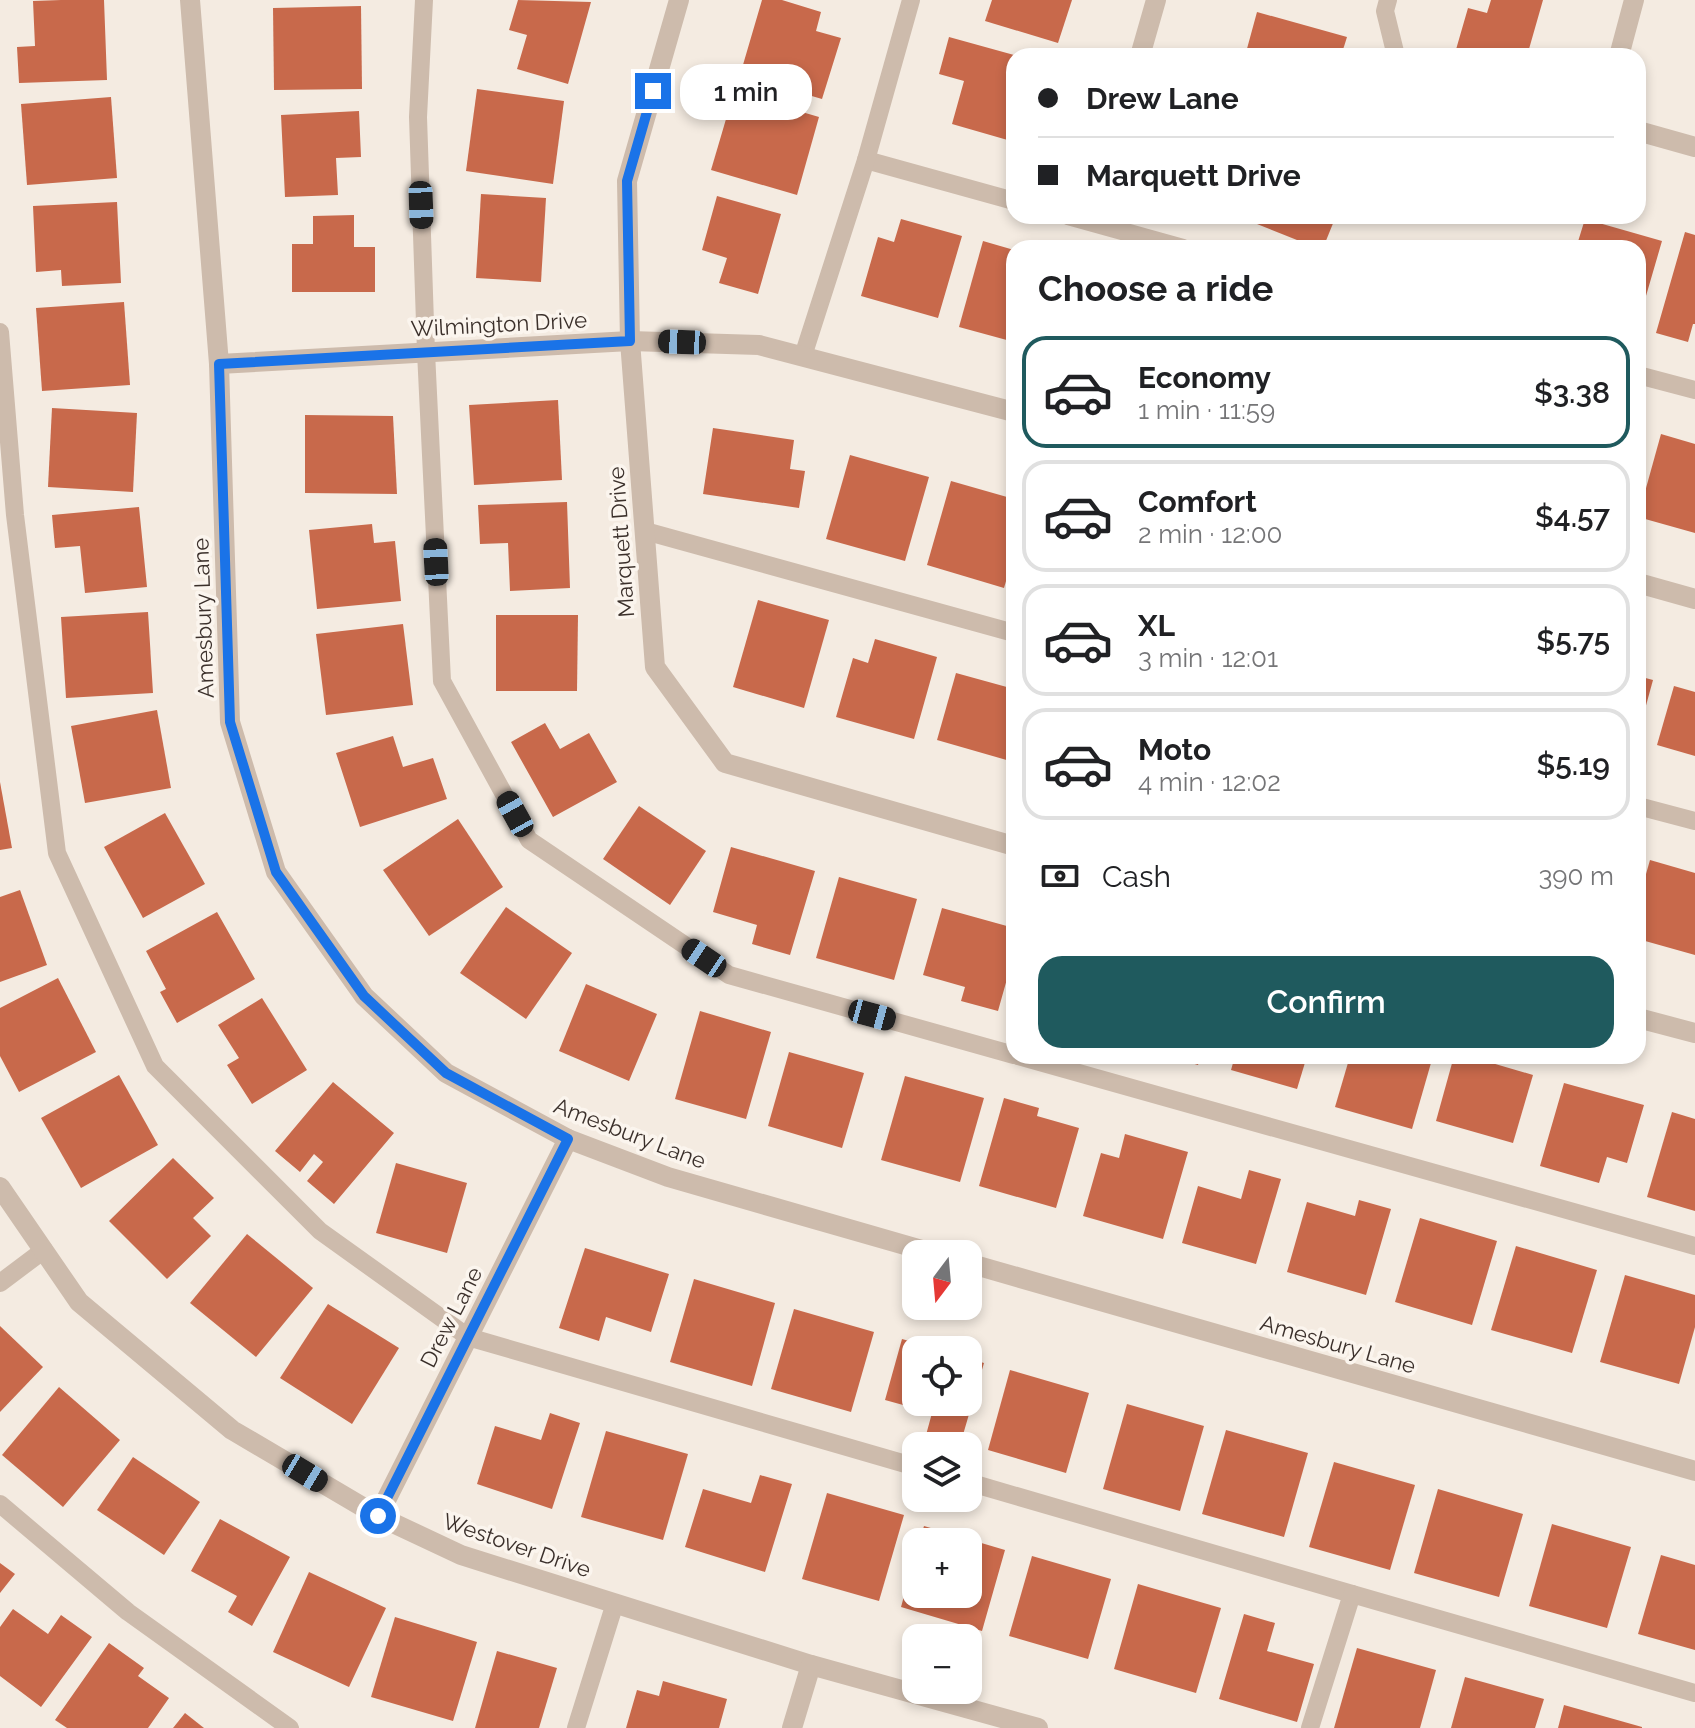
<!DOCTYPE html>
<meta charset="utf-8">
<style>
:root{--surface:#fff;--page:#f2f2f2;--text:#202124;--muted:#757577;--line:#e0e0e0;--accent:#1f5a5e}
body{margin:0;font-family:Raleway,sans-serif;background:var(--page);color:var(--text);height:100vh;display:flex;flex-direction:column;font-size:30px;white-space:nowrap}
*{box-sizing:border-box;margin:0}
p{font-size:26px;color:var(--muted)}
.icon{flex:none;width:44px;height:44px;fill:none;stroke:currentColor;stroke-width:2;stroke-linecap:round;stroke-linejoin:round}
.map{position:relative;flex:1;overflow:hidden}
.side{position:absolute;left:1006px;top:240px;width:640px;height:824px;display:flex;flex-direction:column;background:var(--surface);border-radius:24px;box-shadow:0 4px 12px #0003}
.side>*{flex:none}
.top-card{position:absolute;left:1006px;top:48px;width:640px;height:176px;border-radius:24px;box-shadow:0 4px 12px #0003;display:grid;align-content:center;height:176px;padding:0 32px;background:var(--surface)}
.needle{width:52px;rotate:196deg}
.controls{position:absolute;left:902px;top:1240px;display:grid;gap:16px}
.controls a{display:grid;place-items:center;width:80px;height:80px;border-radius:16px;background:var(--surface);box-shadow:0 4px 12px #0003;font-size:40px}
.end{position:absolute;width:36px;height:36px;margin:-18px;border:10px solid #1a73e8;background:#fff;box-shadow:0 0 0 4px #fff}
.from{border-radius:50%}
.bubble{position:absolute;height:56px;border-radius:24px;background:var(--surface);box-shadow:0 4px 12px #0003;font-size:26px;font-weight:600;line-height:56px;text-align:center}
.car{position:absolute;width:24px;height:48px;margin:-24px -12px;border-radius:10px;box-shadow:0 0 6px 2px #0007;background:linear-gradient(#222 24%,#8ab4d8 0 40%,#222 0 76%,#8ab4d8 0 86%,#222 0)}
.top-card b{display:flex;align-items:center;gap:28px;height:76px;font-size:30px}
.top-card b+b{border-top:2px solid var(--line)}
.top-card i{width:20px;height:20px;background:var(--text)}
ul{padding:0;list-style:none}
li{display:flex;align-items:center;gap:24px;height:112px;margin:0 16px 12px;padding:0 16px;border:4px solid var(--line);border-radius:24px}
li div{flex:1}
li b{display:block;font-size:30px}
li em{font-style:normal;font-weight:600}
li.on{border-color:var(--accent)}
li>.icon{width:72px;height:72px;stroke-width:1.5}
h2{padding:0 32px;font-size:36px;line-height:96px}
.pay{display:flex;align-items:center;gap:20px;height:88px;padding:0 32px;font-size:30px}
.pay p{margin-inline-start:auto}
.primary-button{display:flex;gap:16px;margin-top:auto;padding:16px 32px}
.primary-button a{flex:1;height:92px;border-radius:24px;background:var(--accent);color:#fff;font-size:32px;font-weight:600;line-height:92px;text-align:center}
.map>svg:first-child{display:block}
</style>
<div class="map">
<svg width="1695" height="1728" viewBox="0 0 1695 1728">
<rect width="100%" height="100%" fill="#f4ebe1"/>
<g fill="#c8694b">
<path d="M61,0h43l3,80 -88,3 -2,-36 18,-1 -2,-45z"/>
<path d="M518,0l73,2 -23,82 -51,-15 10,-34 -18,-5z"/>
<path d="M762,0h20l39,12 -5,19 25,7 -19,61 -82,-24z"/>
<path d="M992,0h80l-14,43 -73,-22z"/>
<path d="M1491,0h52l-16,56h-63l-9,-3 13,-45 19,5z"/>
<path d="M361,6l1,83 -88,1 -1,-82z"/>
<path d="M1257,12l90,25 -6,19h-96z"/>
<path d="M949,37l65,18v75l-3,11 -59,-17 12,-43 -25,-7z"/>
<path d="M477,89l87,12 -11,83 -87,-13z"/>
<path d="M734,92l85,25 -22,78 -86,-25z"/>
<path d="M111,97l6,81 -90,7 -6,-81z"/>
<path d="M359,111l2,46 -25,1 2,37 -53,2 -4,-82z"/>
<path d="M481,194l65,4 -5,84 -65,-4z"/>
<path d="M717,196l64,18 -23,80 -39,-11 8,-25 -25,-8z"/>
<path d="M117,202l4,81 -59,3 -1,-16 -25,2 -3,-66z"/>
<path d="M354,215v32h21v45h-83v-48h21v-28z"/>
<path d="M1237,216h99l-13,32h-6z"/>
<path d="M901,219l61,17 -24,82 -77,-22 17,-59 16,5z"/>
<path d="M1585,219l77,22 -23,79 -1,-72h-62z"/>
<path d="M1685,232l10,3v89h-2l-5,18 -32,-9z"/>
<path d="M983,241l31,9v92l-55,-15z"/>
<path d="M124,302l6,83 -88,6 -6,-83z"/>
<path d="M558,400l4,80 -88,5 -5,-80z"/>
<path d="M52,408l85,5 -4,79 -85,-5z"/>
<path d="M305,415l88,1 4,78 -92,-1z"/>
<path d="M713,428l81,12 -4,29 15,2 -6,37 -96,-14z"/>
<path d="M1661,434l34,10v89l-57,-16z"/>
<path d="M850,455l79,22 -24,84 -79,-22z"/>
<path d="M951,481l63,18v55l-10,34 -77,-23z"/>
<path d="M567,502l3,86 -60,3 -2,-48 -28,1 -2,-39z"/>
<path d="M139,507l8,80 -62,6 -5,-47 -25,2 -3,-33z"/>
<path d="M372,524l2,19 21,-2 6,60 -84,8 -8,-79z"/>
<path d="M758,600l71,20 -25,88 -71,-21z"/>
<path d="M148,612l5,81 -87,5 -5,-81z"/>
<path d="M496,615h82l-1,76h-81z"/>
<path d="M403,624l10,81 -87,10 -10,-81z"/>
<path d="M875,639l62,18 -23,82 -78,-22 17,-59 15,5z"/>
<path d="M956,673l58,16v60l-4,12 -73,-21z"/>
<path d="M1638,676l15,4 -14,51h-1z"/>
<path d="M1674,686l21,6v64l-38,-11z"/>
<path d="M157,710l14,78 -86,15 -14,-77z"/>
<path d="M545,723l15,26 29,-16 28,49 -64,35 -42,-75z"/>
<path d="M393,736l10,31 30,-9 14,41 -87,28 -24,-74z"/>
<path d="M0,782l12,66 -12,2z"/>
<path d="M639,806l67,45 -36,54 -67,-46z"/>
<path d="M165,813l40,71 -62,34 -39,-71z"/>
<path d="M458,819l45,68 -74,49 -46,-66z"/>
<path d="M731,847l84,24 -25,84 -38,-11 5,-19 -44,-13z"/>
<path d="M1650,860l45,13v82l-57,-16v-37z"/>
<path d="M839,877l78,22 -23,81 -78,-22z"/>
<path d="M20,890l27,75 -47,17v-85z"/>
<path d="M506,907l66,46 -46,66 -66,-46z"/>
<path d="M942,908l72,20v26l-16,57 -37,-10 4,-14 -42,-12z"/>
<path d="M217,912l38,67 -78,44 -17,-31 6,-3 -20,-38z"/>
<path d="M58,978l38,74 -77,40 -19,-36v-48z"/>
<path d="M586,984l71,30 -28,67 -70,-30z"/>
<path d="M262,998l45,72 -55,34 -25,-39 12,-7 -21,-33z"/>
<path d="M700,1011l71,21 -25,87 -71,-20z"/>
<path d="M789,1052l75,21 -22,75 -74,-22z"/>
<path d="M1168,1056h33l-3,9z"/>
<path d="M1235,1056h72l-10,33 -66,-19z"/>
<path d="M1350,1056h83l-21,73 -77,-22z"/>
<path d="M1454,1056h14l65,19 -20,68 -77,-22z"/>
<path d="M119,1075l39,70 -77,43 -40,-70z"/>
<path d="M905,1076l79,22 -24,84 -79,-22z"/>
<path d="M333,1082l61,51 -60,71 -27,-23 16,-19 -9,-8 -14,18 -25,-21z"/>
<path d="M1564,1083l80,22 -17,58 -20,-6 -8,26 -59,-17z"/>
<path d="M1004,1098l35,10 -2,8 42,12 -23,80 -77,-22z"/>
<path d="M1672,1112l23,7v92l-48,-14z"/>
<path d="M1125,1134l63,18 -25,87 -80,-23 18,-63 18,5z"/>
<path d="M173,1158l41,40 -21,20 18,18 -44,43 -58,-58z"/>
<path d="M396,1163l71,20 -20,70 -71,-20z"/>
<path d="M1249,1170l32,9 -25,85 -74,-21 16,-57 43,13z"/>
<path d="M1359,1200l32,9 -25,86 -79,-23 20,-70 48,14z"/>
<path d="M1420,1218l77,23 -25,84 -77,-23z"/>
<path d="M247,1234l66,54 -57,69 -66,-54z"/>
<path d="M1516,1246l81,24 -25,83 -81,-23z"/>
<path d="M585,1248l84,26 -18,58 -45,-15 -7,24 -40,-13z"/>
<path d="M1625,1275l70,20v32l-16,57 -79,-22z"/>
<path d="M694,1279l81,24 -23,83 -82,-24z"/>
<path d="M328,1304l71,44 -47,76 -72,-46z"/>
<path d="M794,1309l80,23 -23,80 -80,-23z"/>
<path d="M0,1326l43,41 -43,45z"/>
<path d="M902,1339l35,10 -21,1v52h52v-44l16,5 -24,82 -34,-10 6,-22 -47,-13z"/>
<path d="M1010,1370l79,23 -23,80 -78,-23z"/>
<path d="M59,1387l61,53 -57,67 -61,-52z"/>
<path d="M1127,1404l77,22 -24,85 -77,-22z"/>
<path d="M550,1413l30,10 -28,86 -75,-25 18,-58 46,14z"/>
<path d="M1226,1430l82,23 -24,84 -82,-23z"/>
<path d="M606,1431l82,23 -25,86 -82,-23z"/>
<path d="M133,1457l67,45 -36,53 -67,-45z"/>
<path d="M1334,1462l81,23 -25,85 -81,-23z"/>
<path d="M760,1475l32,9 -27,88 -80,-25 18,-58 48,14z"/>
<path d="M1438,1489l85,25 -24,83 -85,-24z"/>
<path d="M827,1493l77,22 -25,86 -77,-22z"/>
<path d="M220,1519l70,38 -38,69 -24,-14 9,-16 -46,-25z"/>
<path d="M1552,1524l79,23 -24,81 -78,-22z"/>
<path d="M924,1526l81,24 -23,81 -81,-24 14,-50 1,37h52v-52h-49z"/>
<path d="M1661,1555l34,10v85l-57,-16z"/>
<path d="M1032,1556l79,23 -23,80 -79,-23z"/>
<path d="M0,1563l15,11 -15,19z"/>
<path d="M309,1572l77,36 -37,79 -76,-35z"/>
<path d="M1138,1584l83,24 -25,85 -82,-24z"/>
<path d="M13,1609l35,25 13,-19 31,22 -51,70 -41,-31v-49z"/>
<path d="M1244,1614l31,9 -8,28 47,13 -17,58 -78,-23z"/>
<path d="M395,1617l82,25 -24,79 -82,-24z"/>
<path d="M109,1643l35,25 -6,8 31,22 -21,30h-81l-12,-8z"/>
<path d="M1357,1648l79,22 -16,58h-86z"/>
<path d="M497,1651l60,17 -18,60h-64z"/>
<path d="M1465,1677l79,22 -9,29h-84z"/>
<path d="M663,1681l64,18 -8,29h-93l11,-38 22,6z"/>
<path d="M1564,1705l78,22v1h-84z"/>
<path d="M185,1713l19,15h-31z"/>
</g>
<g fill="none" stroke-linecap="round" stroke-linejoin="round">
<g stroke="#cdbbac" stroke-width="18">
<path d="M424,0l-6,117 8,235 16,329 87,159 200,135 285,80"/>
<path d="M1388,0l-3,11 11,45"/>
<path d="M866,160l148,41"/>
<path d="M1068,216l115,32"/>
<path d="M0,332l15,183 42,338 98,213 165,165 148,106 448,130"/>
<path d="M803,356l63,-196 45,-160"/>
<path d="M1638,375l57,15"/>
<path d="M645,531l369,102"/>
<path d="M1638,806l57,15"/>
<path d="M1018,1056l677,190"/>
<path d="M0,1283l44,-33"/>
<path d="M968,1482l384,112 -42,134"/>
<path d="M0,1504l128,108 162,116"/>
<path d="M1352,1594l343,99"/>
<path d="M576,1728l39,-125"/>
</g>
<g stroke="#cdbbac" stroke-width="20">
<path d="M679,0l-52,181 3,160 25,326 70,96 289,83"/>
<path d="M1140,56l16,-56"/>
<path d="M1619,56l15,-56"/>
<path d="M1638,131l57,16"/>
<path d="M219,364l411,-23 129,4 255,67"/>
<path d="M1638,583l57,16"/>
<path d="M1638,1018l57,15"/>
<path d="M0,1187l79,115 153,128 146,86 83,39 350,110 227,63"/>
<path d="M378,1516l190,-377"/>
<path d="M792,1728l19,-63"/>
</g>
<g stroke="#cdbbac" stroke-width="20">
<path d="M190,0l29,364 11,358 46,150 88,124 82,77 122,66 100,38 268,77"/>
<path d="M968,1263l727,208"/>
</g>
</g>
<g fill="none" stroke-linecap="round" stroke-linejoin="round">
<path stroke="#1a73e8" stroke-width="10" d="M378,1516l190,-377 -122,-66 -82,-77 -88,-124 -46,-150 -11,-358 411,-23 -3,-160 26,-90"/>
</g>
<g text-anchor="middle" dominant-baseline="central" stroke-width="7" stroke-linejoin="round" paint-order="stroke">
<g font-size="22" fill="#3b302b" stroke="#fbf5ee">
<text transform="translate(499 324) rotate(-3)">Wilmington Drive</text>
<text transform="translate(621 542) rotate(-94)">Marquett Drive</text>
<text transform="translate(203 618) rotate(-92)">Amesbury Lane</text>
<text transform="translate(630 1133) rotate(21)">Amesbury Lane</text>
<text transform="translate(451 1317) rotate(-63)">Drew Lane</text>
<text transform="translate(1338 1344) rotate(16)">Amesbury Lane</text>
<text transform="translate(517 1545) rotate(19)">Westover Drive</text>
</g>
</g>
</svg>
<div class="controls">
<a><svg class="needle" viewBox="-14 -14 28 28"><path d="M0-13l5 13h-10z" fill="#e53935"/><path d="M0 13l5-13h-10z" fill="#757577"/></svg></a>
<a><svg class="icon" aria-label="locate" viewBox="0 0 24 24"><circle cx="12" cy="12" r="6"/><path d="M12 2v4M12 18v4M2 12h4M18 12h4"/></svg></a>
<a><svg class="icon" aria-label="layers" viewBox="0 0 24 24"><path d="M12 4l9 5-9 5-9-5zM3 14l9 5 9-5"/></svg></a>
<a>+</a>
<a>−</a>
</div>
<i class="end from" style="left:378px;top:1516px"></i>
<i class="end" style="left:653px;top:91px"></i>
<div class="bubble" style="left:680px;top:64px;width:132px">1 min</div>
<i class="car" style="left:421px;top:205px;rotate:178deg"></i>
<i class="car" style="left:682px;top:342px;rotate:272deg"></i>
<i class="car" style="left:436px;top:562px;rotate:357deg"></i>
<i class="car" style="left:515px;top:814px;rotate:331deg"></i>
<i class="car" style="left:704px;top:958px;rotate:304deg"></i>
<i class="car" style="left:872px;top:1015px;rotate:105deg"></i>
<i class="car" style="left:305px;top:1473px;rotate:121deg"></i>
<div class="top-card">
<b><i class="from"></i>Drew Lane</b>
<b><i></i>Marquett Drive</b>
</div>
<section class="side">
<h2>Choose a ride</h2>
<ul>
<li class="on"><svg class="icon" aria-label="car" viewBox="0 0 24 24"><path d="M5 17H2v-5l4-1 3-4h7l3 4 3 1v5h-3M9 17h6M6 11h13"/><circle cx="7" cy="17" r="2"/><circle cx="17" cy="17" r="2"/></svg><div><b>Economy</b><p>1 min · 11:59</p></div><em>$3.38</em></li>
<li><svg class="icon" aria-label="car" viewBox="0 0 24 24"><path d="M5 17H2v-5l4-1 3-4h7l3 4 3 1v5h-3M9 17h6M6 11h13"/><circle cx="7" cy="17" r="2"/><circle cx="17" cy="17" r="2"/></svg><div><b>Comfort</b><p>2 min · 12:00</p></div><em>$4.57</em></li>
<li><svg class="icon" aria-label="car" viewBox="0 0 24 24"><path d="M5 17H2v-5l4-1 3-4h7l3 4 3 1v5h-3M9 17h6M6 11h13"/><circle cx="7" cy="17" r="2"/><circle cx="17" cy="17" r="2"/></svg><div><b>XL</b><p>3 min · 12:01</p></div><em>$5.75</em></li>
<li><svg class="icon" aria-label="car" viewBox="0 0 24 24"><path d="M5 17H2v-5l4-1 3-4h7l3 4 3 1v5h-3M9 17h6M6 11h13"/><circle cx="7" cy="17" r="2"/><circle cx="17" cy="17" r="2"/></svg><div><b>Moto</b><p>4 min · 12:02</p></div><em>$5.19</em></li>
</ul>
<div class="pay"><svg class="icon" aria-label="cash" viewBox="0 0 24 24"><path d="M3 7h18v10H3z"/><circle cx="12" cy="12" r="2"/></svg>Cash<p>390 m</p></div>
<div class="primary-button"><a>Confirm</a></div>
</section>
</div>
